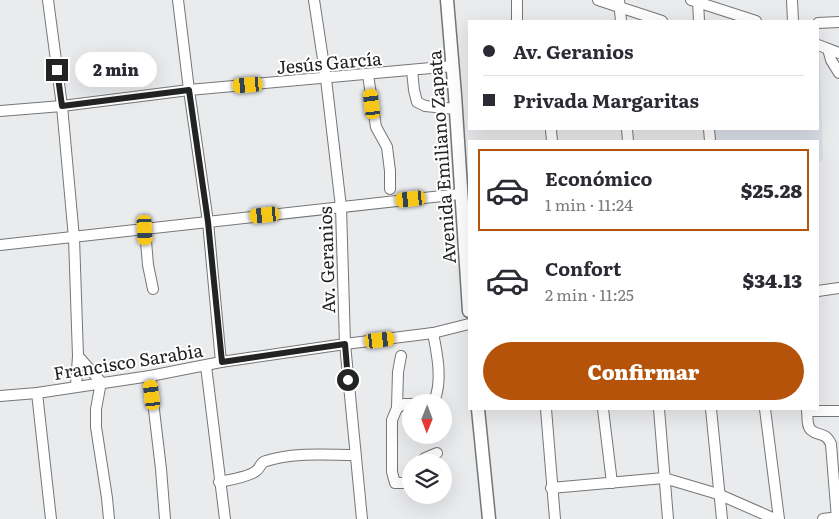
<!DOCTYPE html>
<html lang="es">
<meta charset="utf-8">
<style>
:root{--surface:#fff;--page:#f2f2f3;--text:#2b2b33;--muted:#7c7c81;--line:#e1e1e2;--accent:#b45309}
body{margin:0;font-family:Literata,serif;background:var(--page);color:var(--text);height:100vh;display:flex;flex-direction:column;font-size:19px;white-space:nowrap}
*{box-sizing:border-box;margin:0}
p{font-size:16px;color:var(--muted)}
.icon{flex:none;width:28px;height:28px;fill:none;stroke:currentColor;stroke-width:2;stroke-linecap:round;stroke-linejoin:round}
.map{position:relative;flex:1;overflow:hidden}
.details{position:absolute;left:468px;top:140px;width:351px;height:270px;display:flex;flex-direction:column;background:var(--surface);border-radius:0px;box-shadow:0 5px 20px #0002}
.details>*{flex:none}
.top-card{position:absolute;left:468px;top:20px;width:351px;height:110px;border-radius:0px;box-shadow:0 5px 20px #0002;display:grid;align-content:center;height:110px;padding:0 15px;background:var(--surface)}
.needle{width:32px;rotate:181deg}
.fabs{position:absolute;left:402px;top:394px;display:grid;gap:10px}
.fabs a{display:grid;place-items:center;width:50px;height:50px;border-radius:50%;background:var(--surface);box-shadow:0 5px 20px #0002;font-size:25px}
.end{position:absolute;width:22px;height:22px;margin:-11px;border:6px solid #222323;background:#fff;box-shadow:0 0 0 2px #fff}
.from{border-radius:50%}
.bubble{position:absolute;height:35px;border-radius:18px;background:var(--surface);box-shadow:0 5px 20px #0002;font-size:16px;font-weight:800;line-height:35px;text-align:center}
.car{position:absolute;width:15px;height:30px;margin:-15px -8px;border-radius:6px;box-shadow:0 0 4px 1px #0007;background:linear-gradient(#f5c518 24%,#345 0 40%,#f5c518 0 76%,#345 0 86%,#f5c518 0)}
.top-card b{display:flex;align-items:center;gap:18px;height:48px;font-size:19px}
.top-card b+b{border-top:1px solid var(--line)}
.top-card i{width:12px;height:12px;background:var(--text)}
ul{padding:9px 0 0;list-style:none}
li{display:flex;align-items:center;gap:15px;height:82px;margin:0 10px 8px;padding:0 5px;border:2px solid transparent;border-radius:0px}
li div{flex:1}
li b{display:block;font-size:19px}
li em{font-style:normal;font-weight:800}
li.selected{border-color:var(--accent)}
li>.icon{width:45px;height:45px;stroke-width:1.5}
.button{display:flex;gap:10px;margin-top:auto;padding:10px 15px}
.button a{flex:1;height:58px;border-radius:30px;background:var(--accent);color:#fff;font-size:20px;font-weight:800;line-height:58px;text-align:center}
.map>svg:first-child{display:block}
</style>
<div class="map">
<svg width="839" height="519" viewBox="0 0 839 519">
<rect width="100%" height="100%" fill="#eaebed"/>
<path fill="#dbe0e9" d="M818,59h2l3,101 -5,2v-21h-105v-12h105z"/>
<g fill="none" stroke-linecap="round" stroke-linejoin="round">
<defs>
<g id="minor">
<path d="M48,0l14,106 12,132 4,118 -2,30"/>
<path d="M178,0l11,90 19,132 13,140"/>
<path d="M314,0l12,79 15,128 4,137 17,175"/>
<path d="M517,0v21"/>
<path d="M598,0l64,21"/>
<path d="M619,0l2,21"/>
<path d="M691,0l65,21"/>
<path d="M698,0l1,21"/>
<path d="M792,0l1,21"/>
<path d="M818,23l21,-1"/>
<path d="M818,45l21,8"/>
<path d="M828,49l3,11 8,13"/>
<path d="M412,70l2,20 3,12 8,4 31,3"/>
<path d="M368,75l8,52 11,20 3,24v18"/>
<path d="M0,111l62,-5 127,-16 264,-24"/>
<path d="M627,129l1,12"/>
<path d="M709,129l1,12"/>
<path d="M551,130l1,11"/>
<path d="M145,229l3,36 5,24"/>
<path d="M0,245l460,-51"/>
<path d="M818,291l21,-3"/>
<path d="M78,356l23,26 -5,27v18l11,71 2,21"/>
<path d="M206,366l19,153"/>
<path d="M150,376l11,93 4,50"/>
<path d="M37,393l14,126"/>
<path d="M0,396l37,-3 113,-17 71,-14 124,-18 88,-11 36,-9"/>
<path d="M426,402l8,-1c9,-19 3,-48 -1,-68"/>
<path d="M411,404h-7l-7,4 -5,12v52l3,11h11l5,-7"/>
<path d="M397,408l1,-36 3,-16"/>
<path d="M546,409l9,110"/>
<path d="M603,409l9,74"/>
<path d="M659,409l9,110"/>
<path d="M711,409l11,110"/>
<path d="M765,409l14,110"/>
<path d="M807,409c1,6 -1,16 4,21 8,7 14,1 20,14l6,75"/>
<path d="M807,411h32"/>
<path d="M421,462l4,-4 12,-5"/>
<path d="M219,482c10,-2 30,-5 37,-11 5,-3 4,-9 10,-10 28,-9 60,-6 89,-6"/>
<path d="M551,488l113,-10 54,16 57,25"/>
<path d="M823,519l16,-2"/>
</g>
<g id="major">
<path d="M447,0l8,95 14,216"/>
<path d="M478,409l11,110"/>
</g>
</defs>
<use href="#minor" stroke="#757678" stroke-width="12"/>
<use href="#major" stroke="#757678" stroke-width="15"/>
<use href="#minor" stroke="#fff" stroke-width="10"/>
<use href="#major" stroke="#fff" stroke-width="12"/>
</g>
<g fill="none" stroke-linecap="round" stroke-linejoin="round">
<path stroke="#222323" stroke-width="6" d="M57,70l5,36 127,-16 19,132 14,140 123,-18 3,36"/>
</g>
<g text-anchor="middle" dominant-baseline="central" stroke-width="4" stroke-linejoin="round" paint-order="stroke">
<g font-size="18" fill="#222323" stroke="#fff">
<text transform="translate(329 62) rotate(-5)">Jesús García</text>
<text transform="translate(441 157) rotate(-94)">Avenida Emiliano Zapata</text>
<text transform="translate(326 260) rotate(-92)">Av. Geranios</text>
<text transform="translate(128 361) rotate(-9)">Francisco Sarabia</text>
</g>
</g>
</svg>
<div class="fabs">
<a><svg class="needle" viewBox="-14 -14 28 28"><path d="M0-13l5 13h-10z" fill="#e53935"/><path d="M0 13l5-13h-10z" fill="#7c7c81"/></svg></a>
<a><svg class="icon" aria-label="layers" viewBox="0 0 24 24"><path d="M12 4l9 5-9 5-9-5zM3 14l9 5 9-5"/></svg></a>
</div>
<i class="end from" style="left:348px;top:380px"></i>
<i class="end" style="left:57px;top:70px"></i>
<div class="bubble" style="left:75px;top:52px;width:82px">2 min</div>
<i class="car" style="left:248px;top:85px;rotate:265deg"></i>
<i class="car" style="left:372px;top:104px;rotate:353deg"></i>
<i class="car" style="left:411px;top:199px;rotate:264deg"></i>
<i class="car" style="left:265px;top:215px;rotate:264deg"></i>
<i class="car" style="left:145px;top:230px;rotate:177deg"></i>
<i class="car" style="left:380px;top:340px;rotate:83deg"></i>
<i class="car" style="left:152px;top:395px;rotate:353deg"></i>
<div class="top-card">
<b><i class="from"></i>Av. Geranios</b>
<b><i></i>Privada Margaritas</b>
</div>
<section class="details">
<ul>
<li class="selected"><svg class="icon" aria-label="car" viewBox="0 0 24 24"><path d="M5 17H2v-5l4-1 3-4h7l3 4 3 1v5h-3M9 17h6M6 11h13"/><circle cx="7" cy="17" r="2"/><circle cx="17" cy="17" r="2"/></svg><div><b>Económico</b><p>1 min · 11:24</p></div><em>$25.28</em></li>
<li><svg class="icon" aria-label="car" viewBox="0 0 24 24"><path d="M5 17H2v-5l4-1 3-4h7l3 4 3 1v5h-3M9 17h6M6 11h13"/><circle cx="7" cy="17" r="2"/><circle cx="17" cy="17" r="2"/></svg><div><b>Confort</b><p>2 min · 11:25</p></div><em>$34.13</em></li>
</ul>
<div class="button"><a>Confirmar</a></div>
</section>
</div>
